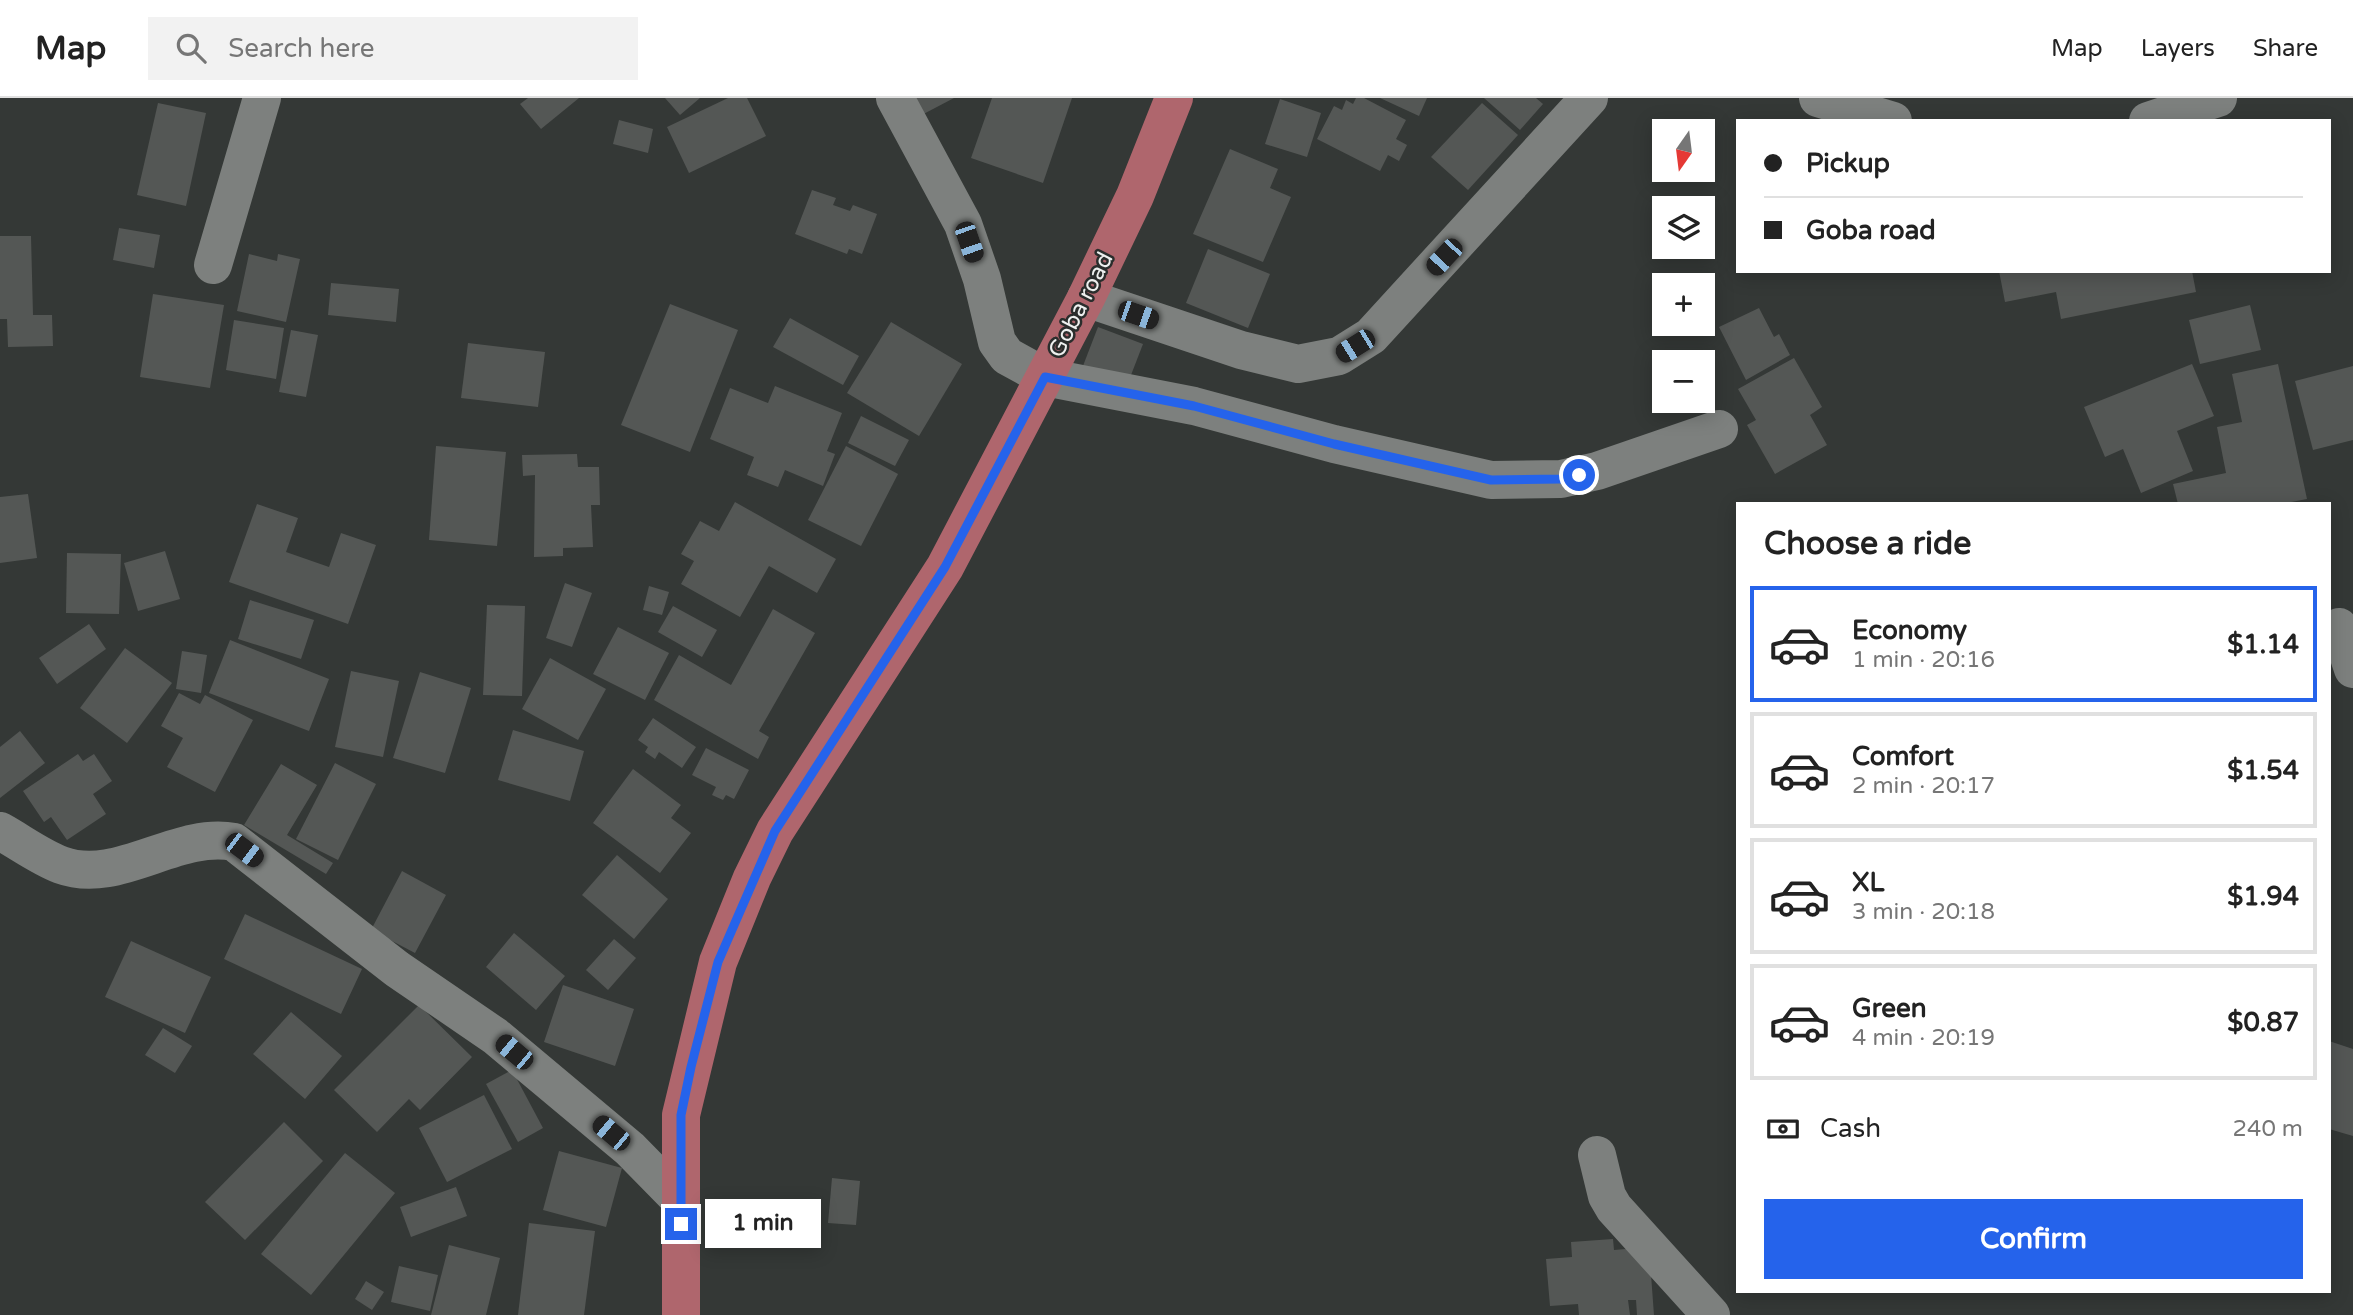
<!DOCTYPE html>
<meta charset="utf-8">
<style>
:root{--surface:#fff;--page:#f2f2f2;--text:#222;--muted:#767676;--line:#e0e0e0;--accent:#2563eb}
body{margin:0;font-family:"Varela Round",sans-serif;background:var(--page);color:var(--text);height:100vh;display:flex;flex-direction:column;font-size:26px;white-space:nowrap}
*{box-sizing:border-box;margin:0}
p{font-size:23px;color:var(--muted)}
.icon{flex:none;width:38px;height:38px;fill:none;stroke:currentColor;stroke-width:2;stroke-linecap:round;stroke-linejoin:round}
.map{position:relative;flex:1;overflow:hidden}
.drawer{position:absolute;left:1736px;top:404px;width:595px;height:791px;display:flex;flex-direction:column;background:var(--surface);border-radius:0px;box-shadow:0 4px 18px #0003}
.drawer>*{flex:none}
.hud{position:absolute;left:1736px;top:21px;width:595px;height:154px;border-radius:0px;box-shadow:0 4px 18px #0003;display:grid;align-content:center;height:154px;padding:0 28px;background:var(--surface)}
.needle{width:46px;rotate:194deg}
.controls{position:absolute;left:1652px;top:21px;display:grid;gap:14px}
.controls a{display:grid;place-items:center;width:63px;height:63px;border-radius:0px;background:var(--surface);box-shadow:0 4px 18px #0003;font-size:35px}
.end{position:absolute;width:32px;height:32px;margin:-16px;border:9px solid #2563eb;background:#fff;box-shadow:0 0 0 4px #fff}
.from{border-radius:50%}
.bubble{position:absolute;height:49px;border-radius:0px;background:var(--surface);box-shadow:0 4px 18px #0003;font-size:23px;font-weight:800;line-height:49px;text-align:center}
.car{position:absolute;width:21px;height:42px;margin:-21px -10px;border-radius:9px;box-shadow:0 0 5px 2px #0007;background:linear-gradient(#222 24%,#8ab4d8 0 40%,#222 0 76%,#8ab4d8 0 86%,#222 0)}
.hud b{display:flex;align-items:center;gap:24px;height:66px;font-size:26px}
.hud b+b{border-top:2px solid var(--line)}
.hud i{width:18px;height:18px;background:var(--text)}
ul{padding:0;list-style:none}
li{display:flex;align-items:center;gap:21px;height:116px;margin:0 14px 10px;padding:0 14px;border:4px solid var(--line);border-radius:0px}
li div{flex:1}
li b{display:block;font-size:26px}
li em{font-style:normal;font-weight:800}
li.current{border-color:var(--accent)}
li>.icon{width:63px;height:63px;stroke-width:1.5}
h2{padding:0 28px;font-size:32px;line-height:84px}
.pay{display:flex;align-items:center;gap:18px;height:77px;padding:0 28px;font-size:26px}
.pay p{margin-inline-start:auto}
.cta{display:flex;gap:14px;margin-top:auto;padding:14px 28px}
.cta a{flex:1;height:80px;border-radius:0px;background:var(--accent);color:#fff;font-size:28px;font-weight:800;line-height:80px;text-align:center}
header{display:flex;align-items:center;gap:42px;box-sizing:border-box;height:98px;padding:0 35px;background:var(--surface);border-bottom:2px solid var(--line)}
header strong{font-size:33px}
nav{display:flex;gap:38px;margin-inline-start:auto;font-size:24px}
.search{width:490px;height:63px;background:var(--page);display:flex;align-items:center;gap:18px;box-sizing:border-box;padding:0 24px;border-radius:0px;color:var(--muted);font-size:26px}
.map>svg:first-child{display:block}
</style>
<header>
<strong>Map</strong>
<div class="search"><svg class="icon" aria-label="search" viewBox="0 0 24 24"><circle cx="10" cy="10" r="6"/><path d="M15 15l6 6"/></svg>Search here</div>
<nav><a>Map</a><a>Layers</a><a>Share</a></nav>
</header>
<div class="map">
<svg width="2353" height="1217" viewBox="0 0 2353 1217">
<rect width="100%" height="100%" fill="#343836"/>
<g fill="#545755">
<path d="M528,0h51l-38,31 -21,-25z"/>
<path d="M665,0h35l-20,17z"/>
<path d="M728,0h19l19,38 -77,37 -22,-46z"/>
<path d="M904,0h50l-40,21z"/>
<path d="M992,0h80l-29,85 -72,-25z"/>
<path d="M1356,0h8l42,22 -10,19 11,6 -8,16 -11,-6 -8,16 -63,-32 17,-33 8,4 4,-10 7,4z"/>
<path d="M1380,0h47l-8,18z"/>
<path d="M1484,0h52l7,6 -23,26z"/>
<path d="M1280,1l41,14 -14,44 -42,-13z"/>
<path d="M158,5l48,10 -20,93 -49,-11z"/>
<path d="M1482,5l36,32 -50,55 -37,-33z"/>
<path d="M619,22l34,9 -5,24 -35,-9z"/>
<path d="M1230,51l48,20 -8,19 21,9 -28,65 -70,-28z"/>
<path d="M812,92l24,8 -3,7 17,6 3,-6 24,9 -15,40 -13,-5 -2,5 -52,-20z"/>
<path d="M119,130l41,7 -6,33 -41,-8z"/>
<path d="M0,138h31l2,79h19l1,31 -45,1 -1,-28h-7z"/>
<path d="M1208,151l62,25 -22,54 -62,-25z"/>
<path d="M249,156l28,7 1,-7 22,5 -14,63 -49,-11z"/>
<path d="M1999,173h193l4,21 -135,27 -5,-27 -51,10z"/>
<path d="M331,185l68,6 -3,33 -68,-7z"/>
<path d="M153,196l71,11 -14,83 -70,-11z"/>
<path d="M670,206l68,26 -48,122 -69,-27z"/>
<path d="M2250,207l11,45 -61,14 -11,-44z"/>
<path d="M1759,210l15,29 5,-3 11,21 -44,25 -27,-53z"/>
<path d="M790,220l69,38 -16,29 -70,-38z"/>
<path d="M234,222l50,8 -8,51 -50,-9z"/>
<path d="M891,224l71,42 -43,72 -72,-43z"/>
<path d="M1098,229l45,17 -17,44 -45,-17z"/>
<path d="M291,232l27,5 -12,62 -27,-5z"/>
<path d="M468,245l77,9 -7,55 -77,-9z"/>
<path d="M1794,260l28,49 -12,8 17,30 -52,29 -28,-49 9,-5 -18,-31z"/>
<path d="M2192,266l22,52 -37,15 16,40 -52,22 -18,-44 -18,8 -21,-50z"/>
<path d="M2278,266l29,135 -26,5h-103l-5,-20 53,-11 -9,-46 25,-5 -10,-48z"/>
<path d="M2353,268v74l-40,10 -18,-69z"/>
<path d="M775,288l67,27 -15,38 8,3 -12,32 -38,-16 -7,17 -31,-12 7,-18 -44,-18 20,-51 38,15z"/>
<path d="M861,318l48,24 -14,26 -47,-23z"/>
<path d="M436,348l70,6 -9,94 -68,-6z"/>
<path d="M846,348l52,28 -37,72 -53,-26z"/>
<path d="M577,356l1,13h21l1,38h-9l2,42 -30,1v8l-29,1 1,-82 -12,1 -1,-21z"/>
<path d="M28,396l9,64 -37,5v-66z"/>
<path d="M735,404l101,57 -19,34 -48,-27 -29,51 -59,-33 13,-23 -13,-7 19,-33 19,10z"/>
<path d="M257,406l41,14 -12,34 43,15 12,-34 35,12 -28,79 -119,-42z"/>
<path d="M165,453l15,48 -42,12 -14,-48z"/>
<path d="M67,455l54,1 -2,60 -53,-1z"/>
<path d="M565,485l27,10 -20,54 -26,-9z"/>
<path d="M649,488l20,6 -7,23 -19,-5z"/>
<path d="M250,502l64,20 -13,39 -63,-20z"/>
<path d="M487,507l38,1 -3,90 -39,-1z"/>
<path d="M673,508l44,24 -15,27 -44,-25z"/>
<path d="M773,511l42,24 -56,98 10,6 -11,22 -104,-59 25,-45 52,30z"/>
<path d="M89,526l17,25 -49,35 -18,-26z"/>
<path d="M618,529l51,26 -24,47 -52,-26z"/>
<path d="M230,542l99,39 -20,52 -100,-38z"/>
<path d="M125,550l47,35 -45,60 -47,-35z"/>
<path d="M182,553l25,4 -6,38 -25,-4z"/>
<path d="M550,560l56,31 -28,51 -56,-31z"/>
<path d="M351,573l48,10 -16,76 -48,-10z"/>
<path d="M420,574l51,16 -26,85 -52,-15z"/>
<path d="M179,595l21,11 5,-9 48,25 -38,72 -48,-25 16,-29 -22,-12z"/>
<path d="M653,620l43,29 -14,21 -23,-16 -4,7 -10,-7 3,-5 -10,-7z"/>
<path d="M513,632l71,21 -14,50 -72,-21z"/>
<path d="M20,633l25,32 -45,35v-51z"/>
<path d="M706,650l43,22 -15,29 -8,-4 -3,5 -11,-5 4,-8 -24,-12z"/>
<path d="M78,656l5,7 11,-7 18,27 -19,13 13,20 -39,26 -16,-23 -7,5 -21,-31z"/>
<path d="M335,665l41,21 -38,76 -42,-21z"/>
<path d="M281,666l36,21 -30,50 46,28 -7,11 -82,-49z"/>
<path d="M633,671l48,36 -10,13 20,15 -31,40 -67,-50z"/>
<path d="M617,757l51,44 -34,40 -52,-44z"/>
<path d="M402,773l44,24 -31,58 -44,-23z"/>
<path d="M245,816l117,55 -21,45 -117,-55z"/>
<path d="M514,835l51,43 -29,34 -50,-43z"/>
<path d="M614,841l22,19 -28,32 -22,-20z"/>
<path d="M131,843l80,36 -26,56 -80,-36z"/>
<path d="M563,887l71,24 -19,57 -71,-24z"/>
<path d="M419,907l53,52 -52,53 -11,-11 -32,33 -43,-42z"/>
<path d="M291,914l51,44 -37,43 -52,-45z"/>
<path d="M163,930l29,18 -17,27 -30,-18z"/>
<path d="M2329,943l24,8v87l-24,-7z"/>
<path d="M512,972l31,58 -25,14 -32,-58z"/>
<path d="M484,997l28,54 -65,33 -28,-54z"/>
<path d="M284,1024l39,39 -78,79 -40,-38z"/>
<path d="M559,1053l63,17 -16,59 -63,-17z"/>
<path d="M345,1055l50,40 -84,102 -50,-41z"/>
<path d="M832,1080l28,3 -4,44 -28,-2z"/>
<path d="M456,1089l11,29 -56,21 -11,-30z"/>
<path d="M529,1125l66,8 -11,84h-66z"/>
<path d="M1613,1141l1,11 23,-2 13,13 4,54h-17l-1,-15h-8l2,15h-51l-1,-11 -28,2 -4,-47 26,-2 -1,-15z"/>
<path d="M449,1147l51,13 -14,57h-55z"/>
<path d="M399,1168l39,9 -8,36 -39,-9z"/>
<path d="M366,1183l18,11 -12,18 -17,-11z"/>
</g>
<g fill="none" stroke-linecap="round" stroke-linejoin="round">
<g stroke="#7d807e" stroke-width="38">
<path d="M895,0l68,126 19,55 15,63 10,14 38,21 149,29 140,38 157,36 70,-1 36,-8 122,-42"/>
<path d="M1818,0l75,23"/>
<path d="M2148,23l70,-23"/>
<path d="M213,167l49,-167"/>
<path d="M1086,200l155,52 57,14 41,-8 32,-20 218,-238"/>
<path d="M2339,529l14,42"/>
<path d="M0,733c20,11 40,26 61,34 57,21 115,-34 173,-23l163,127 98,67 135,113 51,52"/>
<path d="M1597,1057l10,41 7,12 97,107"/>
</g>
<path stroke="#af666d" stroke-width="38" d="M681,1217v-200l37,-153 34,-84 23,-47 170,-264 141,-269 49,-102 39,-98"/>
</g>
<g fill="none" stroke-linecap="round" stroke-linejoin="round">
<path stroke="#2563eb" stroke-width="9" d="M681,1126v-109l10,-48 27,-105 57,-131 170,-264 100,-190 149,29 140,38 157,36 70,-1 18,-4"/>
</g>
<g text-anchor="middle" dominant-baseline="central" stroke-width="5" stroke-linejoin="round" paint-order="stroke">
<g font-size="23" fill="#eef0ef" stroke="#2a2d2c">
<text transform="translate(1081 207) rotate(-63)">Goba road</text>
</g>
</g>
</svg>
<div class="controls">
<a><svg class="needle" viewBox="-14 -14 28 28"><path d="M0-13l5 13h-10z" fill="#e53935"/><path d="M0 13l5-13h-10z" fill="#767676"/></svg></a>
<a><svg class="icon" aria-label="layers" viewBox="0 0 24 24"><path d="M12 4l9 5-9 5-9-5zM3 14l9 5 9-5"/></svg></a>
<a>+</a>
<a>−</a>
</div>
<i class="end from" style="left:1579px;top:377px"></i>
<i class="end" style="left:681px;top:1126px"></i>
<div class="bubble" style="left:705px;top:1101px;width:116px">1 min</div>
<i class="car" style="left:969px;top:144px;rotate:161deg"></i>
<i class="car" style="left:1444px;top:159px;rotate:223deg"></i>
<i class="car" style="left:1138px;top:217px;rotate:109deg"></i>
<i class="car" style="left:1355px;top:248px;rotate:238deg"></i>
<i class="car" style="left:244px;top:752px;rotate:127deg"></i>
<i class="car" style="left:514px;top:954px;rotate:310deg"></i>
<i class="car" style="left:611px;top:1035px;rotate:310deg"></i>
<div class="hud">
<b><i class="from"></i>Pickup</b>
<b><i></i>Goba road</b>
</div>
<section class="drawer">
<h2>Choose a ride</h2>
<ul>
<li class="current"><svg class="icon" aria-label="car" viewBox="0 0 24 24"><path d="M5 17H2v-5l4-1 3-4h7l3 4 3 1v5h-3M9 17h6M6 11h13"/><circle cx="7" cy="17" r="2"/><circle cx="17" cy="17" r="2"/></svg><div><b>Economy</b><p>1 min · 20:16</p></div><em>$1.14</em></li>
<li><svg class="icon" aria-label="car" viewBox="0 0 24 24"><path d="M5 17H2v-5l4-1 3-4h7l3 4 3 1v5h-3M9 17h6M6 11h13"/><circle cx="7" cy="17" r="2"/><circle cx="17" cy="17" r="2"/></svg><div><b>Comfort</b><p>2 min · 20:17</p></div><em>$1.54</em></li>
<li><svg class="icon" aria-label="car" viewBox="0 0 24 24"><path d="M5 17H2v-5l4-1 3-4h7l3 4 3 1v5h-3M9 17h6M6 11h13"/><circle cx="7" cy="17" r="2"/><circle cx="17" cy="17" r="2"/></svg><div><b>XL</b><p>3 min · 20:18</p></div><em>$1.94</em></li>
<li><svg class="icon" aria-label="car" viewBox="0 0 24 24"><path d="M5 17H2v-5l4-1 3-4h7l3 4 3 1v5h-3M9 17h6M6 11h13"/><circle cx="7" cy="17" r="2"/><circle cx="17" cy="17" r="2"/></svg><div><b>Green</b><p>4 min · 20:19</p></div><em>$0.87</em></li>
</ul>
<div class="pay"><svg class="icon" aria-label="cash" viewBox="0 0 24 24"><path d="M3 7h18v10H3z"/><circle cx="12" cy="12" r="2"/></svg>Cash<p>240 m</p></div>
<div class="cta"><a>Confirm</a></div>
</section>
</div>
